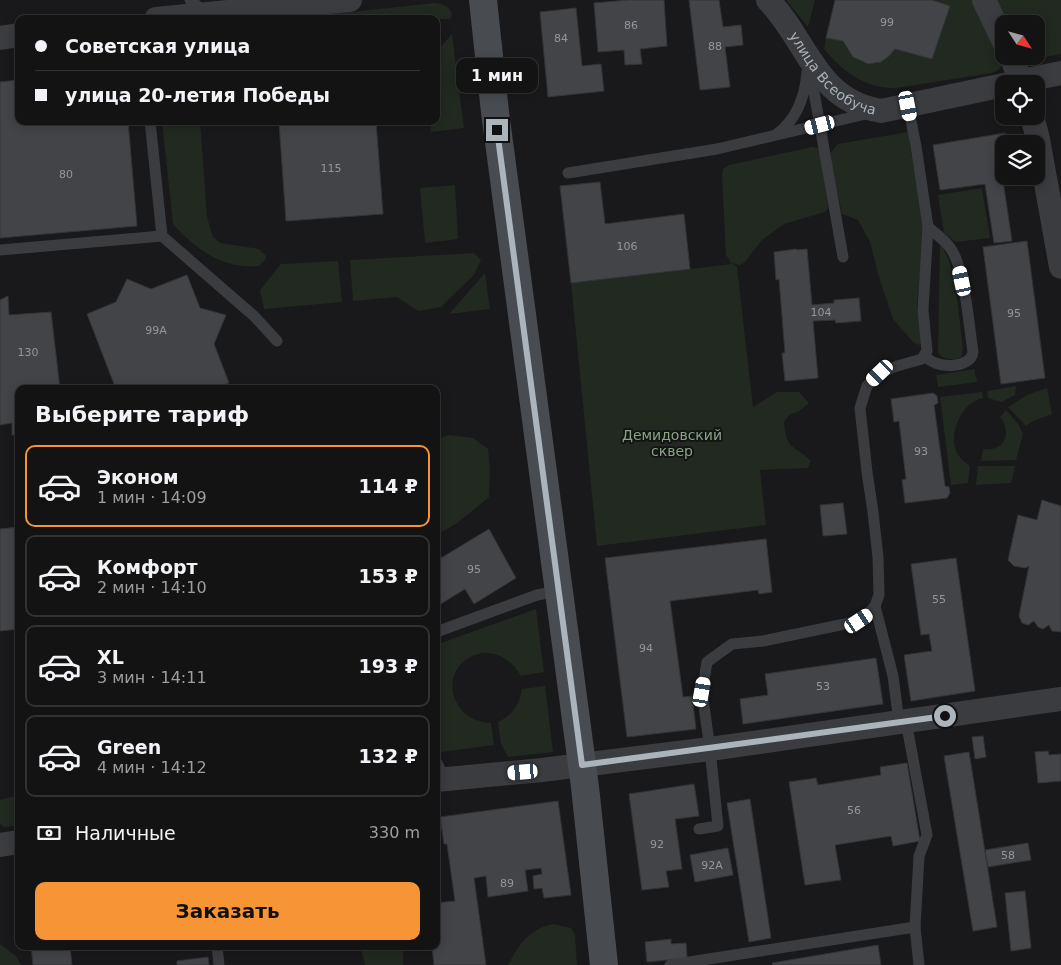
<!DOCTYPE html>
<html lang="ru">
<meta charset="utf-8">
<style>
:root{--surface:#131314;--page:#202022;--text:#f1f3f6;--muted:#9d9ea0;--line:#323234;--accent:#f69436}
body{margin:0;font-family:"DejaVu Sans",sans-serif;background:var(--page);color:var(--text);height:100vh;display:flex;flex-direction:column;font-size:19px;white-space:nowrap}
*{box-sizing:border-box;margin:0}
p{font-size:16px;color:var(--muted)}
.icon{flex:none;width:28px;height:28px;fill:none;stroke:currentColor;stroke-width:2;stroke-linecap:round;stroke-linejoin:round}
.map{position:relative;flex:1;overflow:hidden}
.details{position:absolute;left:15px;top:385px;width:425px;height:565px;display:flex;flex-direction:column;background:var(--surface);border-radius:10px;box-shadow:0 2px 12px #0003,0 0 0 1px var(--line)}
.details>*{flex:none}
.hud{position:absolute;left:15px;top:15px;width:425px;height:110px;border-radius:10px;box-shadow:0 2px 12px #0003,0 0 0 1px var(--line);display:grid;align-content:center;height:110px;padding:0 20px;background:var(--surface)}
.needle{width:32px;rotate:126deg}
.fabs{position:absolute;left:995px;top:15px;display:grid;gap:10px}
.fabs a{display:grid;place-items:center;width:50px;height:50px;border-radius:10px;background:var(--surface);box-shadow:0 2px 12px #0003,0 0 0 1px var(--line);font-size:25px}
.end{position:absolute;width:22px;height:22px;margin:-11px;border:6px solid #abb3bb;background:#111;box-shadow:0 0 0 2px #111}
.from{border-radius:50%}
.bubble{position:absolute;height:35px;border-radius:10px;background:var(--surface);box-shadow:0 2px 12px #0003,0 0 0 1px var(--line);font-size:16px;font-weight:700;line-height:35px;text-align:center}
.car{position:absolute;width:15px;height:30px;margin:-15px -8px;border-radius:6px;box-shadow:0 0 4px 1px #0007;background:linear-gradient(#fff 24%,#345 0 40%,#fff 0 76%,#345 0 86%,#fff 0)}
.hud b{display:flex;align-items:center;gap:18px;height:48px;font-size:19px}
.hud b+b{border-top:1px solid var(--line)}
.hud i{width:12px;height:12px;background:var(--text)}
ul{padding:0;list-style:none}
li{display:flex;align-items:center;gap:15px;height:82px;margin:0 10px 8px;padding:0 10px;border:2px solid var(--line);border-radius:10px}
li div{flex:1}
li b{display:block;font-size:19px}
li em{font-style:normal;font-weight:700}
li.selected{border-color:var(--accent)}
li>.icon{width:45px;height:45px;stroke-width:1.5}
h2{padding:0 20px;font-size:22px;line-height:60px}
.pay{display:flex;align-items:center;gap:12px;height:55px;padding:0 20px;font-size:19px}
.pay p{margin-inline-start:auto}
.primary-button{display:flex;gap:10px;margin-top:auto;padding:10px 20px}
.primary-button a{flex:1;height:58px;border-radius:10px;background:var(--accent);color:#111;font-size:20px;font-weight:700;line-height:58px;text-align:center}
.map>svg:first-child{display:block}
</style>
<div class="map">
<svg width="1061" height="965" viewBox="0 0 1061 965">
<rect width="100%" height="100%" fill="#19191b"/>
<g fill="#212920">
<path d="M786,0h29l-7,27z"/>
<path d="M932,0h45l26,56c0,10 -2,14 -11,17l-96,15c-30,1 -53,-16 -72,-39l2,-11 17,3c13,26 33,32 52,8l37,9 18,-51z"/>
<path d="M991,0h70v54l-39,7 -5,-5h19v-32h-32z"/>
<path d="M435,3c8,1 14,3 17,11l-2,5h-164z"/>
<path d="M452,34l12,94 -33,4 -1,-11h6v-69z"/>
<path d="M162,121h38l7,96 6,20 7,6 39,6 7,7 -1,4 -6,6c-35,4 -64,-17 -86,-42z"/>
<path d="M908,132l16,101 -7,72 5,37 -3,3 -6,-3 -20,-23 -15,-45 -8,-32 -12,-22 -16,-6 -12,-57 1,-5 7,-8z"/>
<path d="M812,147l6,1 3,6 7,54 -3,4 -41,12 -22,16 -18,23 -5,2 -7,-2 5,4 16,140 24,-15h22l10,11 -11,9 -8,2 -6,8c3,30 9,21 27,39l-3,7 -48,2 6,55 -169,21 -26,-263 161,-19 -6,-9 -4,-79 1,-7 6,-4z"/>
<path d="M455,185l3,54 -33,4 -5,-55z"/>
<path d="M982,188l8,50 -34,4 -12,-9 -6,-38z"/>
<path d="M940,246c15,10 20,81 23,101l-1,8 -2,3c-9,2 -16,2 -22,-5z"/>
<path d="M474,253l7,7 -7,15 -33,32 -23,4 -21,-14 -44,4 -3,-41z"/>
<path d="M338,261l4,41 -78,7 -4,-19 21,-26z"/>
<path d="M485,273l5,36 -41,5z"/>
<path d="M974,369l3,13 -39,5 -2,-12z"/>
<path d="M1016,386l-1,9 -14,7 -13,-4 -1,-7z"/>
<path d="M1047,388l5,26 -19,7 -7,5 -18,-19 21,-13z"/>
<path d="M982,392l1,6c-22,4 -36,37 -25,57 3,4 8,8 12,11l-2,17 -17,2 -11,-88z"/>
<path d="M1006,410l12,14 5,10 -7,26 -35,1 2,-12c21,3 30,-16 17,-32z"/>
<path d="M449,435l24,3 15,11 2,21 -1,27 -33,27 -20,11v-96z"/>
<path d="M978,466h37l-4,17 -35,2z"/>
<path d="M536,609l8,63 -23,4c-29,-49 -87,-10 -63,29 7,12 20,17 33,18l3,22 -53,7 -5,-13v-93l2,-2z"/>
<path d="M545,686l8,66 -45,5 -7,-13 -3,-22c15,-7 21,-17 24,-33z"/>
<path d="M19,795v30l-15,2 -4,-3v-24z"/>
<path d="M554,924l17,4 4,6 2,31h-69c11,-21 21,-36 46,-41z"/>
<path d="M0,944l16,12 5,9h-21z"/>
<path d="M360,946h43v19h-38z"/>
</g>
<g fill="#434448" stroke="#333437">
<path d="M628,0h36l3,46 -27,3 2,15 -17,1 -1,-15 -26,2 -4,-49z"/>
<path d="M689,0h30l4,27 18,-2 2,20 -18,2 5,40 -30,3z"/>
<path d="M835,0h97l18,6 -18,53 -37,-10 -6,7 -8,6 -13,2 -15,-7 -10,-16 -17,-3z"/>
<path d="M576,8l6,58 19,-2 3,27 -56,6 -8,-85z"/>
<path d="M19,80v41h109l9,105 -137,12v-156z"/>
<path d="M290,121h86l7,93 -97,7 -7,-99z"/>
<path d="M1005,133l1,11h-2v32h8v3l-9,2 9,60 -18,2 -9,-59 -45,6 -7,-45z"/>
<path d="M600,182l5,42 79,-10 6,55 -119,14 -11,-97z"/>
<path d="M1027,241l18,137 -44,6 -18,-137z"/>
<path d="M796,249l1,1 10,-1 5,56 22,-2v-3l25,-2 2,23 -25,2 -1,-3 -22,1 5,57 -33,3 -3,-28h3l-6,-74 -3,1 -2,-28z"/>
<path d="M187,275l13,33 26,7 -12,29 15,39 -15,6h-98l-29,-75 29,-12 11,-23 24,10z"/>
<path d="M8,296l1,19 42,-3 9,77h-41v46h-7v-12l-12,2v-125z"/>
<path d="M933,393l4,3 1,7 -4,2 11,81 4,1 1,6 -3,5 -42,5 -3,-23 4,-1 -7,-58 -5,1 -3,-23z"/>
<path d="M1042,500l19,6v126l-9,-1 -3,-6 -6,4 -5,-2 -4,-6 -6,4 -6,-2 -3,-7 10,-50 -4,2 -11,-2 -6,-6 10,-45 19,5z"/>
<path d="M843,503l4,31 -24,2 -3,-31z"/>
<path d="M19,527v102l-19,2v-102z"/>
<path d="M489,529l27,49 -42,26 -9,-15 -26,16 -3,-5v-39z"/>
<path d="M766,539l6,53 -13,2 -1,-4 -88,11 13,96 9,-1 4,33 -69,8 -22,-179z"/>
<path d="M956,558l19,133 -64,10 -7,-46 28,-4 -3,-17 -8,1 -10,-71z"/>
<path d="M876,658l7,46 -140,20 -3,-25 28,-4 -3,-21z"/>
<path d="M983,736l3,21 -11,2 -3,-22z"/>
<path d="M1048,751l1,4 12,-1v27l-23,2 -3,-31z"/>
<path d="M969,752l28,175 -24,4 -29,-175z"/>
<path d="M907,763l13,78 -27,5 -2,-10 -56,9 6,35 -36,5 -16,-103 27,-4 2,7 63,-10 -1,-8z"/>
<path d="M694,784l5,32 -24,3 7,50 -16,2 3,16 -27,3 -13,-96z"/>
<path d="M750,799l21,139 -22,4 -22,-139z"/>
<path d="M558,801l13,94 -27,3 -2,-10 -8,1 -1,-13 9,-2 -1,-6 -16,2 3,21 -40,6 -2,-21 -12,2 12,87h-52l-2,-19h4v-43l19,-2 -8,-57h-3l-4,-27z"/>
<path d="M1028,843l3,17 -43,7 -3,-17z"/>
<path d="M728,848l5,27 -38,7 -5,-27z"/>
<path d="M1025,891l6,57 -20,3 -6,-58z"/>
<path d="M671,939v5l15,-1 1,15 -40,4 -2,-20z"/>
<path d="M878,945l3,20h-108l-1,-2z"/>
<path d="M31,946h39l2,19h-39z"/>
<path d="M208,957l1,8h-32v-4z"/>
</g>
<g fill="none" stroke-linecap="round" stroke-linejoin="round">
<g stroke="#3a3c40" stroke-width="11">
<path d="M190,0l15,12"/>
<path d="M810,69l33,188"/>
<path d="M150,121l12,115 92,80 23,25"/>
<path d="M777,134c20,-15 28,-37 30,-62"/>
<path d="M568,173l149,-24 153,-36"/>
<path d="M0,250l162,-14"/>
<path d="M925,355c9,15 46,14 48,-3 -4,-25 -8,-83 -22,-103 -6,-9 -15,-15 -23,-22"/>
<path d="M875,606l18,70 6,46"/>
<path d="M439,631l98,-36 21,-4"/>
<path d="M906,721l21,114 -8,21 -4,71 4,38"/>
<path d="M436,761l9,18"/>
<path d="M699,829l19,-3 -8,-77 -8,-57 5,-30 25,-18 31,-3 96,-20 8,-6 8,-9 4,-11 -1,-38 -5,-45 -6,-40 -7,-64 7,-22 13,-13 17,-7 25,-7 5,-8 -4,-41 5,-83 -12,-81 -8,-40"/>
<path d="M217,946l2,19"/>
<path d="M670,965l245,-38"/>
</g>
<g stroke="#3a3c40" stroke-width="24">
<path id="s1" d="M768,0c40,41 47,100 113,111l123,-26"/>
<path d="M984,0l20,42"/>
<path d="M156,19l194,-19"/>
<path d="M0,38l19,-3"/>
<path d="M1011,56l11,28"/>
<path d="M1008,84l53,-11"/>
<path d="M1032,116l6,23 23,128"/>
<path d="M436,780l106,-10 168,-21 351,-50"/>
<path d="M0,845l19,-3"/>
</g>
<path stroke="#484b50" stroke-width="28" d="M483,0l12,112 90,675 19,178"/>
</g>
<g fill="none" stroke-linecap="round" stroke-linejoin="round">
<path stroke="#abb3bb" stroke-width="6" d="M497,130l85,635 363,-49"/>
</g>
<g text-anchor="middle" dominant-baseline="central" stroke-width="4" stroke-linejoin="round" paint-order="stroke">
<g font-size="11" fill="#91979e">
<text x="887" y="22">99</text>
<text x="631" y="25">86</text>
<text x="561" y="38">84</text>
<text x="715" y="46">88</text>
<text x="331" y="168">115</text>
<text x="66" y="174">80</text>
<text x="627" y="246">106</text>
<text x="821" y="312">104</text>
<text x="1014" y="313">95</text>
<text x="156" y="330">99А</text>
<text x="28" y="352">130</text>
<text x="921" y="451">93</text>
<text x="474" y="569">95</text>
<text x="939" y="599">55</text>
<text x="646" y="648">94</text>
<text x="823" y="686">53</text>
<text x="854" y="810">56</text>
<text x="657" y="844">92</text>
<text x="1008" y="855">58</text>
<text x="712" y="865">92А</text>
<text x="507" y="883">89</text>
</g>
<g font-size="14" fill="#abb3bb" stroke="#141416">
<text stroke="none"><textPath href="#s1" startOffset="100">улица Всеобуча</textPath></text>
</g>
<g font-size="14" fill="#86a682" stroke="#141416">
<text x="672" y="435">Демидовский<tspan x="672" dy="16">сквер</tspan></text>
</g>
</g>
</svg>
<div class="fabs">
<a><svg class="needle" viewBox="-14 -14 28 28"><path d="M0-13l5 13h-10z" fill="#e53935"/><path d="M0 13l5-13h-10z" fill="#9d9ea0"/></svg></a>
<a><svg class="icon" aria-label="locate" viewBox="0 0 24 24"><circle cx="12" cy="12" r="6"/><path d="M12 2v4M12 18v4M2 12h4M18 12h4"/></svg></a>
<a><svg class="icon" aria-label="layers" viewBox="0 0 24 24"><path d="M12 4l9 5-9 5-9-5zM3 14l9 5 9-5"/></svg></a>
</div>
<i class="end from" style="left:945px;top:716px"></i>
<i class="end" style="left:497px;top:130px"></i>
<div class="bubble" style="left:456px;top:58px;width:82px">1 мин</div>
<i class="car" style="left:908px;top:106px;rotate:169deg"></i>
<i class="car" style="left:820px;top:125px;rotate:256deg"></i>
<i class="car" style="left:962px;top:281px;rotate:348deg"></i>
<i class="car" style="left:880px;top:373px;rotate:226deg"></i>
<i class="car" style="left:859px;top:621px;rotate:56deg"></i>
<i class="car" style="left:702px;top:692px;rotate:10deg"></i>
<i class="car" style="left:523px;top:772px;rotate:265deg"></i>
<div class="hud">
<b><i class="from"></i>Советская улица</b>
<b><i></i>улица 20-летия Победы</b>
</div>
<section class="details">
<h2>Выберите тариф</h2>
<ul>
<li class="selected"><svg class="icon" aria-label="car" viewBox="0 0 24 24"><path d="M5 17H2v-5l4-1 3-4h7l3 4 3 1v5h-3M9 17h6M6 11h13"/><circle cx="7" cy="17" r="2"/><circle cx="17" cy="17" r="2"/></svg><div><b>Эконом</b><p>1 мин · 14:09</p></div><em>114 ₽</em></li>
<li><svg class="icon" aria-label="car" viewBox="0 0 24 24"><path d="M5 17H2v-5l4-1 3-4h7l3 4 3 1v5h-3M9 17h6M6 11h13"/><circle cx="7" cy="17" r="2"/><circle cx="17" cy="17" r="2"/></svg><div><b>Комфорт</b><p>2 мин · 14:10</p></div><em>153 ₽</em></li>
<li><svg class="icon" aria-label="car" viewBox="0 0 24 24"><path d="M5 17H2v-5l4-1 3-4h7l3 4 3 1v5h-3M9 17h6M6 11h13"/><circle cx="7" cy="17" r="2"/><circle cx="17" cy="17" r="2"/></svg><div><b>XL</b><p>3 мин · 14:11</p></div><em>193 ₽</em></li>
<li><svg class="icon" aria-label="car" viewBox="0 0 24 24"><path d="M5 17H2v-5l4-1 3-4h7l3 4 3 1v5h-3M9 17h6M6 11h13"/><circle cx="7" cy="17" r="2"/><circle cx="17" cy="17" r="2"/></svg><div><b>Green</b><p>4 мин · 14:12</p></div><em>132 ₽</em></li>
</ul>
<div class="pay"><svg class="icon" aria-label="cash" viewBox="0 0 24 24"><path d="M3 7h18v10H3z"/><circle cx="12" cy="12" r="2"/></svg>Наличные<p>330 m</p></div>
<div class="primary-button"><a>Заказать</a></div>
</section>
</div>
